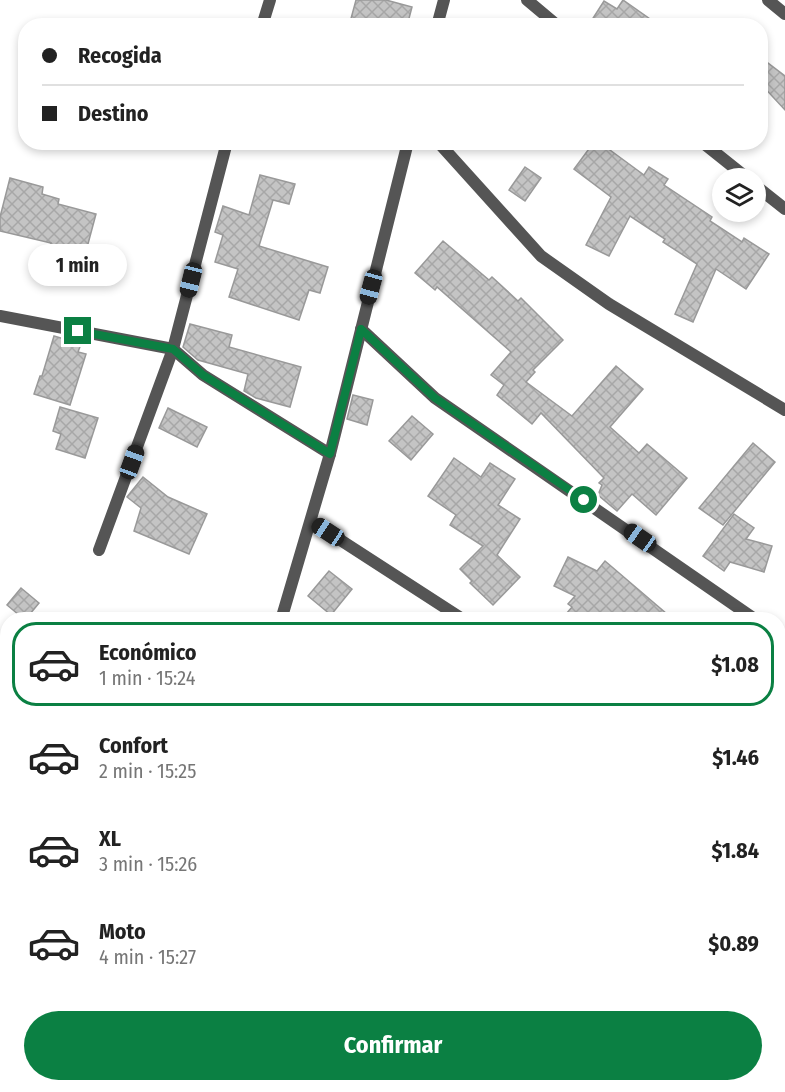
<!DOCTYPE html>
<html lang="es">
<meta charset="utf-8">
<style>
:root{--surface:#fff;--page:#f6f6f6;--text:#222;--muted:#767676;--line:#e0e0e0;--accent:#0b8043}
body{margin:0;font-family:"Fira Sans Condensed",sans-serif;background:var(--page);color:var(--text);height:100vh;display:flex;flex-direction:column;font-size:22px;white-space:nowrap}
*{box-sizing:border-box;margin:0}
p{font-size:20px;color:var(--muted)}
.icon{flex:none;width:33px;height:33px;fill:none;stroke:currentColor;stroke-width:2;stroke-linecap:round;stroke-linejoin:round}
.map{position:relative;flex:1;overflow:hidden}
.drawer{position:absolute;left:0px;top:612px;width:786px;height:480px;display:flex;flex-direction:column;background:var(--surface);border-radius:24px 24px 0 0;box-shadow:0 3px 9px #0003}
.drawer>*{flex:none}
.hud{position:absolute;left:18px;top:18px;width:750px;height:132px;border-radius:24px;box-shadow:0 3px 9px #0003;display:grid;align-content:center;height:132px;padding:0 24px;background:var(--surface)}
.buttons{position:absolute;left:712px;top:168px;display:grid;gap:12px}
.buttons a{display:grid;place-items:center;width:54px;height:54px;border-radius:50%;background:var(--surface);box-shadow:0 3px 9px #0003;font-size:30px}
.end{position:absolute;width:27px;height:27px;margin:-14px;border:8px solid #0b8043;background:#fff;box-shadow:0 0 0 3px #fff}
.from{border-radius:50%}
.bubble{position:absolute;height:42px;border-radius:21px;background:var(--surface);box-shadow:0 3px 9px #0003;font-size:20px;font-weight:700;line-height:42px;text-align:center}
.car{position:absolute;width:18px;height:36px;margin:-18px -9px;border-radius:8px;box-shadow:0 0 4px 2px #0007;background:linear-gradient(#222 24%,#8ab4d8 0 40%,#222 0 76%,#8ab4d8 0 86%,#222 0)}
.hud b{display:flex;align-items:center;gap:21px;height:57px;font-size:22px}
.hud b+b{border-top:2px solid var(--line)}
.hud i{width:15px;height:15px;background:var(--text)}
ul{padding:10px 0 0;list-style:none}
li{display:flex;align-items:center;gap:18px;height:84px;margin:0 12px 9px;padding:0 12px;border:3px solid transparent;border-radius:24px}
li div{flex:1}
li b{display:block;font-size:22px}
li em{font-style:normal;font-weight:700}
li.active{border-color:var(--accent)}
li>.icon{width:54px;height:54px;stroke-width:1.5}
.cta{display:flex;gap:12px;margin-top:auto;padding:12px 24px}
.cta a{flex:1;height:69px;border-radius:36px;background:var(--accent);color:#fff;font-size:24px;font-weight:700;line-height:69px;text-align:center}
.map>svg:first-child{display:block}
</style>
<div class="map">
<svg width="785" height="1092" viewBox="0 0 785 1092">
<defs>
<pattern id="building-cross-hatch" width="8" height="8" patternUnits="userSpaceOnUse" patternTransform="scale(1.5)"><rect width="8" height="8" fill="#c4c4c4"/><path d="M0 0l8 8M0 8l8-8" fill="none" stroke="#a7a7a7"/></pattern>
</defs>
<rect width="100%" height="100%" fill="#fff"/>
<g fill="url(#building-cross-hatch)" stroke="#999" stroke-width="1.5">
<path d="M356,0h30l26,7 -5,19h-58z"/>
<path d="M623,0l37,26h-72l16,-25 13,8z"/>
<path d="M760,57l25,19v34l-25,-27z"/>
<path d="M594,142h5l45,33 5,-8 19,12 -4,6 48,32 -2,4 32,21 2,-4 25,16 -23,35 -30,-20 -23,53 -18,-8 22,-50 -34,-22 2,-3 -35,-23 -21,40 -23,-11 25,-48 -37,-28z"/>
<path d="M525,167l16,11 -16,23 -16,-11z"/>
<path d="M260,175l35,9 -6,20 -16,-4 -14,46 69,21 -8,26 -11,-3 -10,30 -70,-23 9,-28 -23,-7 8,-27 -8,-3 8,-26 26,9z"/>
<path d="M10,178l33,9 -1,7 17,5 -1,5 38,10 -11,41 -35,-9 1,-3 -51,-12v-14z"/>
<path d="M443,241l46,39 3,-3 26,24 3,-3 42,42 -30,30 2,2 -9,10 46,34 44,-50 27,23 -33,38 29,26 8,-9 40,34 -31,37 -24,-21 -15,17 -19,-16 4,-10 -3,-2 5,-5 -63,-65 -9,11 -35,-29 7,-10 -13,-10 20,-23 -74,-65 -2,3 -20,-17z"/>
<path d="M190,324l42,11 -3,12 72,20 -11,40 -34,-9 -12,-7 4,-17 -50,-14 -15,-13z"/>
<path d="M54,336l27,8 -3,8 8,2 -16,51 -36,-11 6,-18h2z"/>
<path d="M353,395l20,5 -6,25 -20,-6z"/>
<path d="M60,407l38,11 -13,40 -29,-9 5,-15 -8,-3z"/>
<path d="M168,408l39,19 -10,20 -38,-19z"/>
<path d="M412,416l21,18 -22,26 -22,-19z"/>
<path d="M753,443l22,19 -52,63 -24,-17z"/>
<path d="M454,458l27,19 9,-14 25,16 -17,26 22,14 -23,36 23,22 -27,28 -23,-22 2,-2 -12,-12 23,-23 -33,-21 6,-10 -28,-19z"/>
<path d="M143,477l25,20 39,17 -18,40 -55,-23 7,-23 -14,-11z"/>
<path d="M734,514l20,14 -8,11 26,7 -8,26 -34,-10 -6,9 -21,-15z"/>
<path d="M568,557l29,14 8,-10 69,59h-113l11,-13 -4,-3 7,-8 -21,-10z"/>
<path d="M329,571l23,18 -21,26 -23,-19z"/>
<path d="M21,588l18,15 -14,17 -18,-15z"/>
</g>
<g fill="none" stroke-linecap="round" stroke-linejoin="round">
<g stroke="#555" stroke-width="12">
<path d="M527,0l31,26"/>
<path d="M768,0l17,14"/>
<path d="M262,26l8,-26"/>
<path d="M437,26l7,-26"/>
<path d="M438,142l103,114 68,48 176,106"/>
<path d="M702,142l45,36"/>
<path d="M756,186l29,23"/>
<path d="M0,316l173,33 30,26 127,79"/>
<path d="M361,329l74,69 321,222"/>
<path d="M311,521l153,99"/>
<path d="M99,550l74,-201 54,-207"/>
<path d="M281,620l49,-166 78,-312"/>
<path d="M778,635l7,5"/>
<path d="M0,688l8,4"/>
<path d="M778,751l7,-21"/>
<path d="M0,839l8,-7"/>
<path d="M778,982l7,3"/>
<path d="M652,1092l1,-8"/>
</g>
</g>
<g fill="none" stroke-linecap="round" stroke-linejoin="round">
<path stroke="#0b8043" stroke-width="8" d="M78,331l95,18 30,26 127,79 31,-125 74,69 149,102"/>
</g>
</svg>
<div class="buttons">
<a><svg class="icon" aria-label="layers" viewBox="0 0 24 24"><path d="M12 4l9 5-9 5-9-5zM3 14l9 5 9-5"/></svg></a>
</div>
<i class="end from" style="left:584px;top:500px"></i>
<i class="end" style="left:78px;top:331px"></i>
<div class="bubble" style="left:28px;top:244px;width:99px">1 min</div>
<i class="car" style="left:191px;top:280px;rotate:194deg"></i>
<i class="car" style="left:371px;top:287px;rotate:195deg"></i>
<i class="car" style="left:132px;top:462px;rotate:20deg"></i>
<i class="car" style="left:328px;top:532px;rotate:303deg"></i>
<i class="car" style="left:640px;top:538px;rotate:305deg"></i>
<div class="hud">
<b><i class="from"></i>Recogida</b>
<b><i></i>Destino</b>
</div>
<section class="drawer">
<ul>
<li class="active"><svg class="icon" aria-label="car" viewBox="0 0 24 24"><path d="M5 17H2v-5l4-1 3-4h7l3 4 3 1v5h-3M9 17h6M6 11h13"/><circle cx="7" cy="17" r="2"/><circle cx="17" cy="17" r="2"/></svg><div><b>Económico</b><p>1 min · 15:24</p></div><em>$1.08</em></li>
<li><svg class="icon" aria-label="car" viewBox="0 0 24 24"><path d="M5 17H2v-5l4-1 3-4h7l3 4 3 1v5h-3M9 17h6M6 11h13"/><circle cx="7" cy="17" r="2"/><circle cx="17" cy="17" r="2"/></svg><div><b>Confort</b><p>2 min · 15:25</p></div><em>$1.46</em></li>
<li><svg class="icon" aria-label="car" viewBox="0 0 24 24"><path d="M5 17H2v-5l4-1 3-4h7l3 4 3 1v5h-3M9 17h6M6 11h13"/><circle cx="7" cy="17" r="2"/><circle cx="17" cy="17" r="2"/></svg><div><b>XL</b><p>3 min · 15:26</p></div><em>$1.84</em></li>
<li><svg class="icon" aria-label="car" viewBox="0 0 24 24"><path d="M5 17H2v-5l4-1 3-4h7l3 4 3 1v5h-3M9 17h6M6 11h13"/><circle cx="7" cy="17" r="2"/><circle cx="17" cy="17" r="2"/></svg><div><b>Moto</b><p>4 min · 15:27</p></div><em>$0.89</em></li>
</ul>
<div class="cta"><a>Confirmar</a></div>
</section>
</div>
